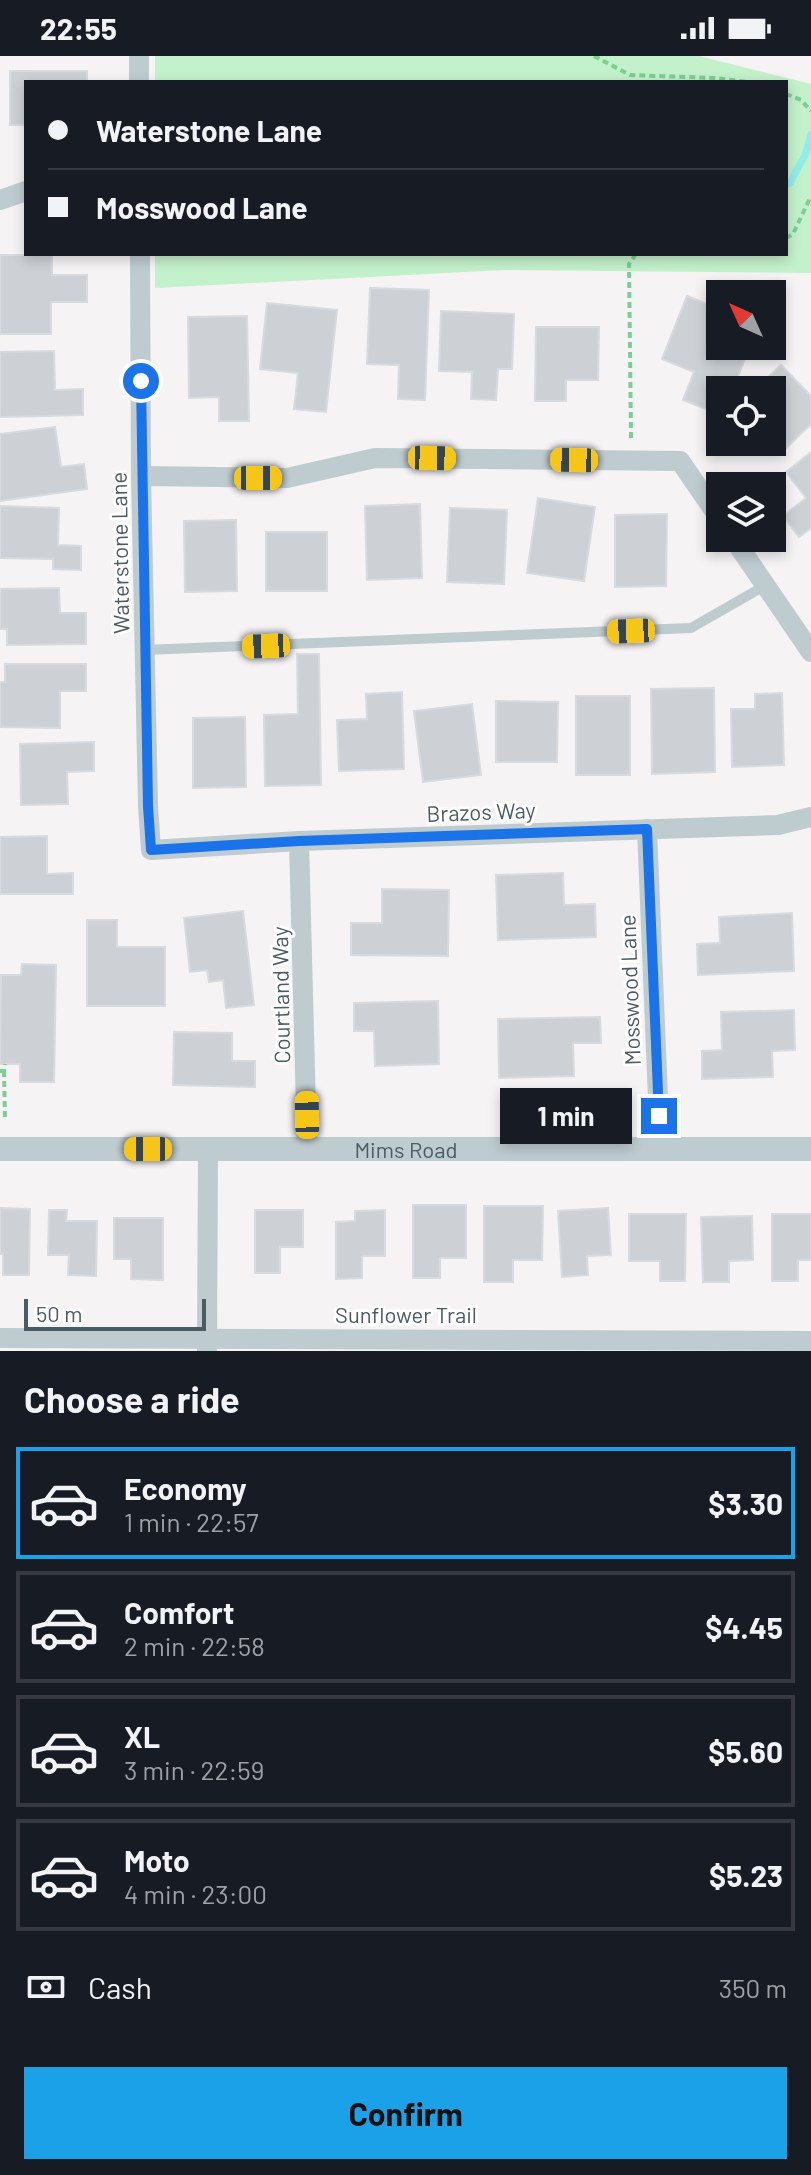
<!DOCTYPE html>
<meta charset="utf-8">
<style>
:root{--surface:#171b24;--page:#242831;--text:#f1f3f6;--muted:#9ea1a6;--line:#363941;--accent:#1ba1e7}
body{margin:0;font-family:Barlow,sans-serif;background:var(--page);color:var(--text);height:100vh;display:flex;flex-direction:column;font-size:30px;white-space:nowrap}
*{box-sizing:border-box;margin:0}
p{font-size:26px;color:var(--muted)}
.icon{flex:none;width:44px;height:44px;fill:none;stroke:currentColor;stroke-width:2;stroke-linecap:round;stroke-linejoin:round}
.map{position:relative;height:1295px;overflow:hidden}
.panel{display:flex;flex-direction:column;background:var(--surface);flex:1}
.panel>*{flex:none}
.guide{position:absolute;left:24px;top:24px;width:764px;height:176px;border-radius:0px;box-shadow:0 4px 12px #0003;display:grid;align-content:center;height:176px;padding:0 24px;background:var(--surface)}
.needle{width:52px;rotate:315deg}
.fabs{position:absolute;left:706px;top:224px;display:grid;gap:16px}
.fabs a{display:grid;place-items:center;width:80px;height:80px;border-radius:0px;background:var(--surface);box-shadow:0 4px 12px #0003;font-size:40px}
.scale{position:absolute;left:24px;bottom:20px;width:182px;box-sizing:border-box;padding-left:8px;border:4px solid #4a5b61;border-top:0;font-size:22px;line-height:28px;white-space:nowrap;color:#4a5b61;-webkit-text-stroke:6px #fff;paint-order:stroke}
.end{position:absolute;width:36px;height:36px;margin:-18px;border:10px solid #1a73e8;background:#fff;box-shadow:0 0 0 4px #fff}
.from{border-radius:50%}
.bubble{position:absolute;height:56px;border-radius:0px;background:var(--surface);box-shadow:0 4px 12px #0003;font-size:26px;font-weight:700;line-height:56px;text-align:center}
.car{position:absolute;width:24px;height:48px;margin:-24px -12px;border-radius:10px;box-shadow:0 0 6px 2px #0007;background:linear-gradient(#f5c518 24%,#345 0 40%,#f5c518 0 76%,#345 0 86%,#f5c518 0)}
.guide b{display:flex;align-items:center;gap:28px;height:76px;font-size:30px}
.guide b+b{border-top:2px solid var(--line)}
.guide i{width:20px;height:20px;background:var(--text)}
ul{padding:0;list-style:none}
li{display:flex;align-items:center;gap:24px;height:112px;margin:0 16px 12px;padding:0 8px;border:4px solid var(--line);border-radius:0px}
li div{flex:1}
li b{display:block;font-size:30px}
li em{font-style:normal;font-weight:700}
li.selected{border-color:var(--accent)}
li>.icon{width:72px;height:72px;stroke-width:1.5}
h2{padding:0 24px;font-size:36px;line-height:96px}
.pay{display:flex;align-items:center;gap:20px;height:88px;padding:0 24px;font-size:30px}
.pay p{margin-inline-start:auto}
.primary-button{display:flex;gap:16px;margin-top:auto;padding:16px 24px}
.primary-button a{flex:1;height:92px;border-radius:0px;background:var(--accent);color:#111;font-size:32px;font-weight:700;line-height:92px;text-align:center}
.status{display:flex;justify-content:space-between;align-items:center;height:56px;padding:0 40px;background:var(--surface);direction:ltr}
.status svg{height:22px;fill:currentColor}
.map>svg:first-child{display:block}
</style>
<div class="status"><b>22:55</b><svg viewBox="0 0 49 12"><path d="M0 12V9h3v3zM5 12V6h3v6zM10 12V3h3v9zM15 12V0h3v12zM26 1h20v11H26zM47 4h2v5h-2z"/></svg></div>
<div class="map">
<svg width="811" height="1295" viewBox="0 0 811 1295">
<rect width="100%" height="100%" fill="#f5f3f3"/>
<path fill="#c3f1cb" d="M155,0h544l112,28v189l-307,-3 -349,18v-34h631v-172h-631z"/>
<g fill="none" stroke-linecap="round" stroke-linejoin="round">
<path stroke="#90edec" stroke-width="7" d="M786,128l4,-1 16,-30 5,-19"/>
</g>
<g fill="#cdd1d5" stroke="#d7dade" stroke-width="2">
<path d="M10,15h77v11h-61v43h-16z"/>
<path d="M0,199h52v20h35v27h-36v32h-51z"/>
<path d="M370,232l59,2 -4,110 -27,-1 1,-34 -32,-1z"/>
<path d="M687,240l33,13v37h30l-17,43 -14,-6 -11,27 -25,-10 11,-28 -32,-13z"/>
<path d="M267,247l70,7 -11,102 -32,-3 4,-36 -38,-4z"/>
<path d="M441,255l73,3 -2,55h-14l-2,31 -25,-1 1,-27 -33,-1z"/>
<path d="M247,260l2,105h-30v-24l-30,1 -1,-81z"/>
<path d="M536,271h63l-1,53h-32v21h-31z"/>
<path d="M54,295l1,39 28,-1v26l-83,2v-65z"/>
<path d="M781,309l30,31v28l-30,29 -11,-11h2v-52h-18z"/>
<path d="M55,371l6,40 23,-3 3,25 -87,12v-67z"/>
<path d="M811,396v76l-12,9 -16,-21 23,-18 -20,-26z"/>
<path d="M538,442l57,9 -11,74 -57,-8z"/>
<path d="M420,448l2,74 -55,2 -2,-74z"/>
<path d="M0,450l59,2 -1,37 23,1v24l-28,-1v-10l-53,-1z"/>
<path d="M450,452l57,2 -3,74 -57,-2z"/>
<path d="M667,458l-1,72 -51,1v-72z"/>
<path d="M236,464l1,71 -52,1 -1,-71z"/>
<rect x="266" y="476" width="61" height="59"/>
<path d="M59,532l1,25h26v31l-79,1v-16h-7v-40z"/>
<path d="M297,598h22l2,131 -56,1 -1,-71 34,-1z"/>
<path d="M5,608h81v27h-26v37l-60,-1v-45h5z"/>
<path d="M714,632l1,84 -63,2 -1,-85z"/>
<path d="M402,636l2,77 -65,2 -2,-51 30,-1 -1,-25z"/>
<path d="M782,637l2,72 -52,2 -1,-58h24v-15z"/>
<rect x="576" y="640" width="54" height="79"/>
<path d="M496,645l62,1 -1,60h-61z"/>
<path d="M472,648l9,71 -58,7 -9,-71z"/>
<path d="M245,661l1,70 -53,1v-70z"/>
<path d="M94,686v29l-27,1 1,32 -47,1 -1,-61z"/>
<path d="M47,780v38l26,-1v21h-73v-57z"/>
<path d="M563,817l1,32 31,-1 1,33 -98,3 -2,-65z"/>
<path d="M382,833l67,1 -1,66 -97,-1v-32h31z"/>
<path d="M243,855l11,94 -28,3 -3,-28 -14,2 -2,-12 -17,2 -6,-54z"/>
<path d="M792,857l2,58 -96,4 -1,-31 23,-1 -1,-26z"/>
<path d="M87,864h30v27h48v59h-78z"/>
<path d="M22,908l34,1 -2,117h-34v-18h-20l1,-89h20z"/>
<path d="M438,945l1,63 -64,2 -1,-35h-20v-28z"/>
<path d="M794,954l1,40 -23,1 1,26 -71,2v-28l20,-1 -1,-38z"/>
<path d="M600,961l1,26h-28l1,33 -75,2 -1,-59z"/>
<path d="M174,976l58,1v28h23v26l-82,-2z"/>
<path d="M413,1149h53v53h-26v20h-27z"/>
<path d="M484,1150h59l-1,54h-29v22h-29z"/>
<path d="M0,1152l30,1 -1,66h-26v-21h-3z"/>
<path d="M608,1152l3,47 -24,1 1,19 -26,2 -4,-66z"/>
<path d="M49,1154h18l-1,11h31l-1,55 -28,-1 1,-20h-21z"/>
<path d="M255,1154h48v37h-23v26h-25z"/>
<path d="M385,1154v46h-23v22l-26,1v-57l19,-1v-10z"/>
<path d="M629,1158h57l-1,67h-25v-20h-31z"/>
<path d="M772,1158h39v46h-13v21h-26z"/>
<path d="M752,1160l1,44 -24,1v21h-26l-2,-65z"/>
<path d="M114,1162h49v62l-32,-1v-20h-17z"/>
</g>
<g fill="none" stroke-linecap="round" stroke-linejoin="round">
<g stroke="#7acf93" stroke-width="4" stroke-dasharray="6 4" stroke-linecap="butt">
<path d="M594,0l36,19 85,3 33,4"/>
<path d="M786,38l15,6 10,11"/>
<path d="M786,182l7,-4 18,-38"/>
<path d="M631,382l-2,-174 7,-10"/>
<path d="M0,1015h4l1,-7"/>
<path d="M4,1015l1,48"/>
</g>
<path stroke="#becbcf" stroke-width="10" d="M145,594l546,-22 75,-43"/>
<g stroke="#becbcf" stroke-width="20">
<path d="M139,0v26"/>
<path d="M0,144l26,-9"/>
<path d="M140,198l1,222 7,330 3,44 148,-9 479,-16 33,-8"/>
<path d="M141,420l146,2 88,-20 305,3 40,58"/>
<path d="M733,482l78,114"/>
<path d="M647,773l13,319"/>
<path d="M299,785l8,307"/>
<path d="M0,1282l811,3"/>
<path d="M207,1295l1,-203"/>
</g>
<path stroke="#becbcf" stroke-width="24" id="s1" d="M0,1093h811"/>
</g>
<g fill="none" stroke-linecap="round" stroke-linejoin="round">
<path stroke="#1a73e8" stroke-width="10" d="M141,325l7,425 3,44 148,-9 348,-12 12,287"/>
</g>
<g text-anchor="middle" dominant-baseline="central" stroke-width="6" stroke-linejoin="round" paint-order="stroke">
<g font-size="22" fill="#4a5b61" stroke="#fff">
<text transform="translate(119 497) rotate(-91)">Waterstone Lane</text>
<text transform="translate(481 755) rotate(-2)">Brazos Way</text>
<text transform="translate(629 934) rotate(-92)">Mosswood Lane</text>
<text transform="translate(280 939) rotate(-91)">Courtland Way</text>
<text stroke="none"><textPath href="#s1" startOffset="406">Mims Road</textPath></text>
<text x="406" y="1258">Sunflower Trail</text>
</g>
</g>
</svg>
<div class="fabs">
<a><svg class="needle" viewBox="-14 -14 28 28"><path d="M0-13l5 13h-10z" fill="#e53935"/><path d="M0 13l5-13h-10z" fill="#9ea1a6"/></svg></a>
<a><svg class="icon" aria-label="locate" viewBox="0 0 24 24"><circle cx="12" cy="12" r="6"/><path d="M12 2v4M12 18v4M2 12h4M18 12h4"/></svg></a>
<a><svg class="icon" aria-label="layers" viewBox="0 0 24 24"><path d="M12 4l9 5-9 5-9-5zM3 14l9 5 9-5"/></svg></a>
</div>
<div class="scale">50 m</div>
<i class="end from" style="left:141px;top:325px"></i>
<i class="end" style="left:659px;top:1060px"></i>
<div class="bubble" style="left:500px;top:1032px;width:132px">1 min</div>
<i class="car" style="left:432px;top:402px;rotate:91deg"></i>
<i class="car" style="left:574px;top:404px;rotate:271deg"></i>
<i class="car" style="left:258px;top:422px;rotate:90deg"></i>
<i class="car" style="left:631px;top:575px;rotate:268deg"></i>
<i class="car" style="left:266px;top:590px;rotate:268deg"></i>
<i class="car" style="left:307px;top:1059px;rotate:359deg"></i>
<i class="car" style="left:148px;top:1093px;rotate:270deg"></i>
<div class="guide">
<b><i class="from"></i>Waterstone Lane</b>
<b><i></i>Mosswood Lane</b>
</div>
</div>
<section class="panel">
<h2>Choose a ride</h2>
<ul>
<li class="selected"><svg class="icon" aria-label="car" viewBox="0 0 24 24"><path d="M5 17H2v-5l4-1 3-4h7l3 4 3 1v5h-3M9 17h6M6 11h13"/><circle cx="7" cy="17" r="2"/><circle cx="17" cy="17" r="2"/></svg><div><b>Economy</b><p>1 min · 22:57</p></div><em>$3.30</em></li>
<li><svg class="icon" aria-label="car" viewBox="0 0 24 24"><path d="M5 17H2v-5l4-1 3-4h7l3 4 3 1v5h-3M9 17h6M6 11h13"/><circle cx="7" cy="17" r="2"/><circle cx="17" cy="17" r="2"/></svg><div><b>Comfort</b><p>2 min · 22:58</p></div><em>$4.45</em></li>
<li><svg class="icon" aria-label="car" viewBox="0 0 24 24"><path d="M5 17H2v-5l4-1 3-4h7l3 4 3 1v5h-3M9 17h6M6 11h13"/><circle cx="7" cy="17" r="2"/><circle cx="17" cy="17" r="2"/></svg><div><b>XL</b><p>3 min · 22:59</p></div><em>$5.60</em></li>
<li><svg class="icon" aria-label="car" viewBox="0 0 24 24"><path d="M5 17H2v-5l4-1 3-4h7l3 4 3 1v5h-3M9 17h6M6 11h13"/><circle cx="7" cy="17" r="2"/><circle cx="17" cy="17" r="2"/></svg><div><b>Moto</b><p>4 min · 23:00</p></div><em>$5.23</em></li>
</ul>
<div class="pay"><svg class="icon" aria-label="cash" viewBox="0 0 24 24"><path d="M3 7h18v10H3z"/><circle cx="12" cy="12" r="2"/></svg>Cash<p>350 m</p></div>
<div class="primary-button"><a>Confirm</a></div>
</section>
